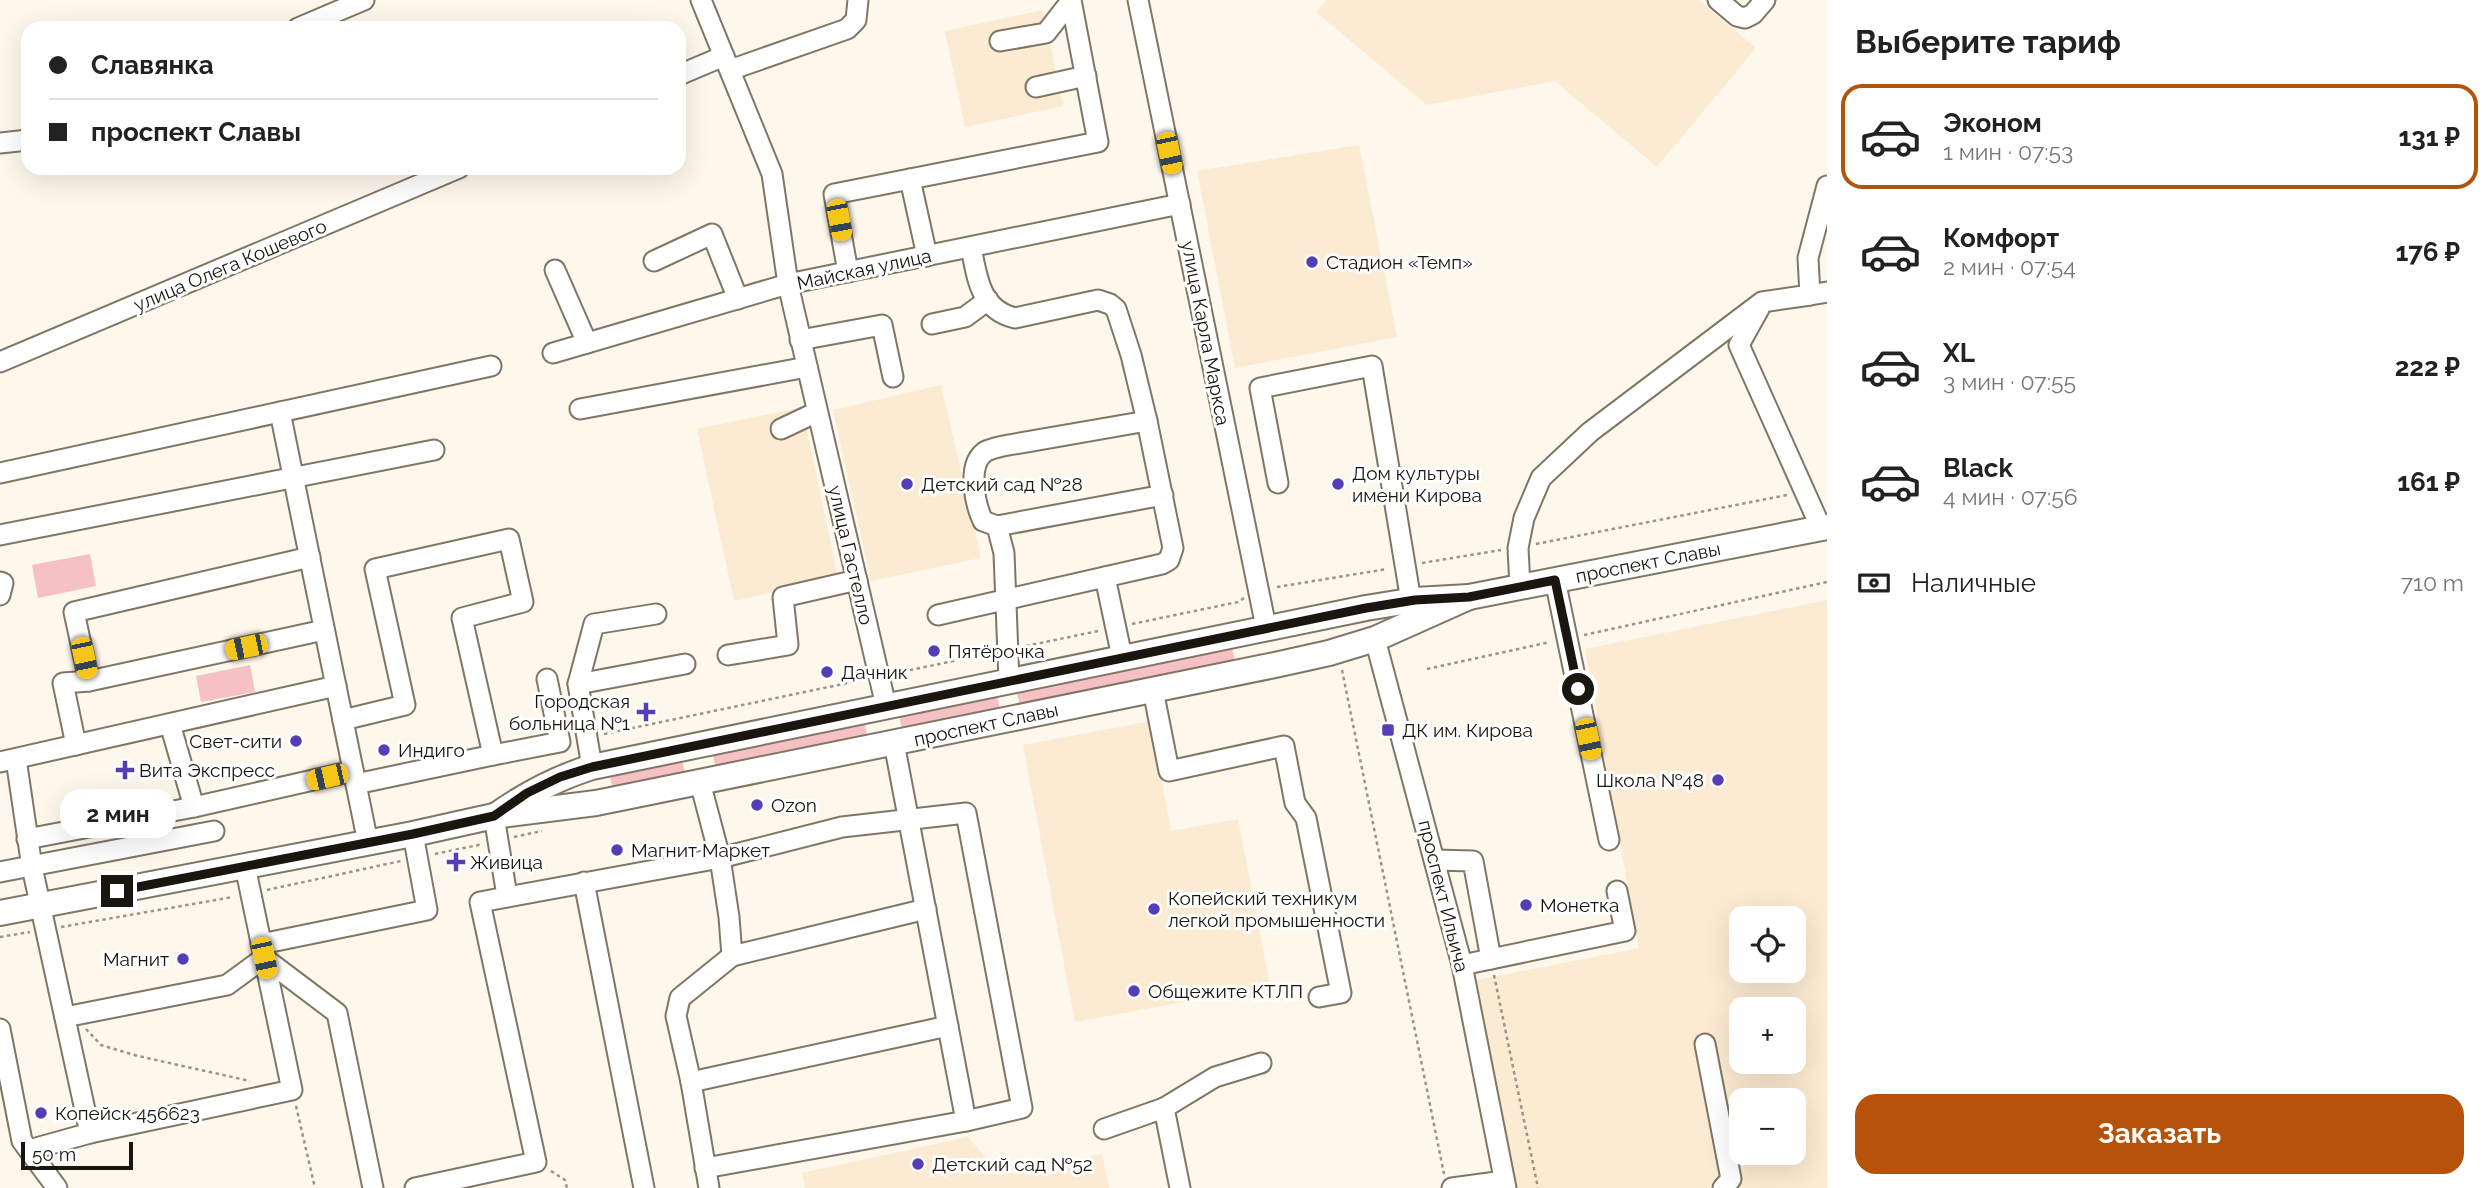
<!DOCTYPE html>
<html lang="ru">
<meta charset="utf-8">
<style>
:root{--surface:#fff;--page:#f6f6f6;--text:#222;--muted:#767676;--line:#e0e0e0;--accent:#b45309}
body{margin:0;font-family:Raleway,sans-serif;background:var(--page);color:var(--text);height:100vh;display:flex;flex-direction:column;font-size:26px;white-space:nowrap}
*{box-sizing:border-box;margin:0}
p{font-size:23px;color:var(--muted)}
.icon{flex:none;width:38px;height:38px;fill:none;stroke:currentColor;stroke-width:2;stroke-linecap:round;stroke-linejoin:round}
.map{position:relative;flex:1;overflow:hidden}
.details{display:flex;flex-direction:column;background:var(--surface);width:665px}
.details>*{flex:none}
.guide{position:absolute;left:21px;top:21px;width:665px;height:154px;border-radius:21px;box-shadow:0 7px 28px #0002;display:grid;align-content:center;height:154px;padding:0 28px;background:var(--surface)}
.tools{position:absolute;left:1729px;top:906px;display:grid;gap:14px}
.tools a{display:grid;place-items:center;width:77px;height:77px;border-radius:14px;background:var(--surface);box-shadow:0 7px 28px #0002;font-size:35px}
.scale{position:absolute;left:21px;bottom:18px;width:112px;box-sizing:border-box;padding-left:7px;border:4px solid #19150f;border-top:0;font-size:19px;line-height:24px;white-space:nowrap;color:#19150f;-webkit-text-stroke:5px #fff;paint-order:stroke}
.end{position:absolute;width:32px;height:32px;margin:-16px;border:9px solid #19150f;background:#fff;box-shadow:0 0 0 4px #fff}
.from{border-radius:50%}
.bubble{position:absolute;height:49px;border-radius:21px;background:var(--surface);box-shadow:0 7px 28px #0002;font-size:23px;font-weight:700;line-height:49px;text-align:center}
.car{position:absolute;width:21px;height:42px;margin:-21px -10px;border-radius:9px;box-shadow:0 0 5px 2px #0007;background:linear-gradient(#f5c518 24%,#345 0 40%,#f5c518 0 76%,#345 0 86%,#f5c518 0)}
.guide b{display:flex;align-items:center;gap:24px;height:66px;font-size:26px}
.guide b+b{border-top:2px solid var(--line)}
.guide i{width:18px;height:18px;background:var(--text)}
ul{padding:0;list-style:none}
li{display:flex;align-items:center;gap:21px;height:105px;margin:0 14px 10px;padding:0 14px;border:4px solid transparent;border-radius:21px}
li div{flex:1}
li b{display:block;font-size:26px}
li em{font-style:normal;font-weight:700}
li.on{border-color:var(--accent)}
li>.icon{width:63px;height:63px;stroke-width:1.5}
h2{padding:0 28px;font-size:32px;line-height:84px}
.pay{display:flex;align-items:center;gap:18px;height:77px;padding:0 28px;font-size:26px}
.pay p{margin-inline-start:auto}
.cta{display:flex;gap:14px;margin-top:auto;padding:14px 28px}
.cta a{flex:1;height:80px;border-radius:21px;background:var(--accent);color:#fff;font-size:28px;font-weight:700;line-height:80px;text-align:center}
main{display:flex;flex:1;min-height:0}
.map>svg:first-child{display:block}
</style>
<main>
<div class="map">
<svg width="1827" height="1188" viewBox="0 0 1827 1188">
<rect width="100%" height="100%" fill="#fef7ec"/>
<g fill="#fbebd2" fill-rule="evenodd">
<path d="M1327,0h372l57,48 -99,119 -102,-86 -128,24 -111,-93z"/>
<path d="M1043,10l20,96 -98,21 -20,-96z"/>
<path d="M1359,145l38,192 -162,31 -38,-197z"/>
<path d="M941,385l40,173 -110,23 -38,-171z"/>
<path d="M802,407l36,171 -104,23 -37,-172z"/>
<path d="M1827,600v588h-312l-38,-208 162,-32 -54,-299zM1741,919h53v52h-53zM1741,1010h53v52h-53zM1741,1101h53v52h-53z"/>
<path d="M1151,721l20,110 67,-12 32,167 -195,36 -52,-277z"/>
<path d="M968,1137l33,38 101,-21 7,34h-304l-3,-15z"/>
</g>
<g fill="#f5c1c2">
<path d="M90,554l6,32 -58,12 -6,-33z"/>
<path d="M1232,648l4,18 -215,45 -4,-18z"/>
<path d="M250,665l5,27 -54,10 -5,-26z"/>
<path d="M997,696l4,17 -98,21 -4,-18z"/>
<path d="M865,724l3,17 -151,31 -4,-16z"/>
<path d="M682,760l4,17 -73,15 -3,-16z"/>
</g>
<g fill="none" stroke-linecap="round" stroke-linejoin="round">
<defs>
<g id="minor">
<path d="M701,0l71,174 16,110 98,422"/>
<path d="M1138,0l128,627"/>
<path d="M1718,0l19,16 8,2 8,-4 12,-14"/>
<path d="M298,28l66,-28"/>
<path d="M1000,41l46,-8 25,-32"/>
<path d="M730,70l117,-41 9,-9 2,-20"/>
<path d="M679,75l45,-19"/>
<path d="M1036,87l50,-11"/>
<path d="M0,143l28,-3"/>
<path d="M910,179l17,77"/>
<path d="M654,261l58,-27 26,65"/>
<path d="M555,270l32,73"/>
<path d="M848,272l-14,-78 264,-52 -27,-142"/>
<path d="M1810,295l17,-3"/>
<path d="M1759,309l-20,36 82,183"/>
<path d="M932,324l33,-7 23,-17"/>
<path d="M800,340l82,-15 11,52"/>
<path d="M553,353l235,-69 392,-80"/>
<path d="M0,362l459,-194"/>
<path d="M580,409l227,-42"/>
<path d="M280,412l88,431"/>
<path d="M1147,421l-144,25c-5,1 -12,3 -17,5 -20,13 -11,53 -3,70l14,5 166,-31"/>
<path d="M781,429l36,-17"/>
<path d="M0,473l491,-107"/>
<path d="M1278,483l-18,-95 112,-22 39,235"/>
<path d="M997,526l7,27 5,128"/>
<path d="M0,535l434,-85"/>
<path d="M1105,577l17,80"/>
<path d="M1555,580l54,260"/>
<path d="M0,582l3,1 -3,12"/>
<path d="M1520,587l-2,-39 6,-30 17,-40 49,-46 172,-130 48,-7 -2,-37 19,-72"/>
<path d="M938,615l224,-51 7,-4 4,-12 -26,-127 -16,-66 -15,-46 -6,-5 -12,-4 -83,18c-35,-8 -38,-41 -44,-71"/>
<path d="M1375,639l87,326 44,223"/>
<path d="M728,655l60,-10 -5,-48 74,-17"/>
<path d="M89,681l-15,-69 236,-55"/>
<path d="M578,684l107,-20"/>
<path d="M1153,690l16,81 115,-25 11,57 11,15 35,175 -22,4"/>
<path d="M343,720l62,-15 -30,-136 134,-30 14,63 -61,16 31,137 -137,29"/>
<path d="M170,724l24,83"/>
<path d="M894,743l72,378"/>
<path d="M76,745l-13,-62 26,-2 235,-51"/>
<path d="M493,755l67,-13 -13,-63"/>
<path d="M16,759l16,108 58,266 202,-43 -47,-224"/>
<path d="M0,762l336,-76"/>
<path d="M592,767l-14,-83 16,-60 62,-10"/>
<path d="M700,782l20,76 9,59 3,39 -52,42 -4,18 15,66 18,106"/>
<path d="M494,816l13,80"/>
<path d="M27,839l167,-32 159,-36"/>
<path d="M1435,860l38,1 18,98"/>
<path d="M0,872l214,-41"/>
<path d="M584,882l60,306"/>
<path d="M261,944l166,-34 -14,-76"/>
<path d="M732,956l194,-47"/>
<path d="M1462,965l163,-34 -8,-40"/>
<path d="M65,1017l162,-32 37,-27 73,55 36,175"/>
<path d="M0,1029l22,112 35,47"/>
<path d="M1705,1044l26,135 -8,9"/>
<path d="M691,1082l257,-56"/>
<path d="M1104,1129l60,-21"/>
<path d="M29,1150l61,-17"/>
<path d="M415,1188l121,-26 -56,-260 240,-44 122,-31 124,-14 56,295 -56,13 -261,47"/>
<path d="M1180,1188l-16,-80 51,-31 46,-14"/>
<path d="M1452,1188l52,-7"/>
</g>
<g id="major">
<path d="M498,814c30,-21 59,-36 94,-47l774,-159 49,-8 54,-3 358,-70"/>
<path d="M0,913l413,-79 81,-18 102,-13 679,-138 54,-12 46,-14 94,-42"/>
</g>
</defs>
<use href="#minor" stroke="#807666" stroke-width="23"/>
<use href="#major" stroke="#807666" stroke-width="28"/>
<g stroke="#9a948b" stroke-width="2.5" stroke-dasharray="3.5 3.5" stroke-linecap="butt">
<path d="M1536,544l251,-49"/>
<path d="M1422,563l79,-13"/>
<path d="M1277,587l110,-18"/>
<path d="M1132,624l106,-22 6,-4"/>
<path d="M1584,635l243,-53"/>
<path d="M1026,646l72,-15"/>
<path d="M1427,669l123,-27"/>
<path d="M1342,670l102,504"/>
<path d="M896,673l96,-20"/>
<path d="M604,734l258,-54"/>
<path d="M514,837l28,-6"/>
<path d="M435,854l48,-10"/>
<path d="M267,890l134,-29"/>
<path d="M61,927l172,-30"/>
<path d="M0,937l30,-5"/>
<path d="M1494,975l44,213"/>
<path d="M86,1029l15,16 37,11 112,25"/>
<path d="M296,1106l19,82"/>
<path d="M551,1171l14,9 2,8"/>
</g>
<use href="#minor" stroke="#fff" stroke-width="19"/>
<use href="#major" stroke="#fff" stroke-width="24"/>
</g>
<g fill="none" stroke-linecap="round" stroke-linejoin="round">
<path stroke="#19150f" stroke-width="9" d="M117,891l296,-57 81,-18 33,-23 33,-16 32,-10 774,-159 49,-8 54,-3 86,-17 23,109"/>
</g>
<g fill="#543db5" stroke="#fff" stroke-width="2.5">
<circle cx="1312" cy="262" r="7"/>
<circle cx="907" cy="484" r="7"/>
<circle cx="1338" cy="484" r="7"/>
<circle cx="934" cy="651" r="7"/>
<circle cx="827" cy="672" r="7"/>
<path d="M642.5 701.5h7v7h7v7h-7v7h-7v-7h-7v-7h7z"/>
<rect x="1381" y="723" width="14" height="14" rx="3.5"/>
<circle cx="296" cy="741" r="7"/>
<circle cx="384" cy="750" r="7"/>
<path d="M121.5 759.5h7v7h7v7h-7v7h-7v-7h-7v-7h7z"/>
<circle cx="1718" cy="780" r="7"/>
<circle cx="757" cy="805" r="7"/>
<circle cx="617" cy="850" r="7"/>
<path d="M452.5 851.5h7v7h7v7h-7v7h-7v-7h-7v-7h7z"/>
<circle cx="1526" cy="905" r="7"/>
<circle cx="1154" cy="909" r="7"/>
<circle cx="183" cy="959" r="7"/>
<circle cx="1134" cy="991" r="7"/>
<circle cx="41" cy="1113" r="7"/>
<circle cx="918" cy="1164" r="7"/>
</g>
<g text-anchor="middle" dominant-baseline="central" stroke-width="6" stroke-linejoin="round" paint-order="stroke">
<g font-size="19" fill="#19150f" stroke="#fff" text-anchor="start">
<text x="1326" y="262">Стадион «Темп»</text>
<text x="1352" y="473">Дом культуры<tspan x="1352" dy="22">имени Кирова</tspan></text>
<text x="921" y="484">Детский сад №28</text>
<text x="948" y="651">Пятёрочка</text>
<text x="841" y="672">Дачник</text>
<text x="630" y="701" text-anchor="end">Городская<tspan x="630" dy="22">больница №1</tspan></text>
<text x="1402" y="730">ДК им. Кирова</text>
<text x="282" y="741" text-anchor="end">Свет-сити</text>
<text x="398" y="750">Индиго</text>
<text x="139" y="770">Вита Экспресс</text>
<text x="1704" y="780" text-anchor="end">Школа №48</text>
<text x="771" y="805">Ozon</text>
<text x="631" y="850">Магнит Маркет</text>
<text x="470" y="862">Живица</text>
<text x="1168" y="898">Копейский техникум<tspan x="1168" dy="22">легкой промышенности</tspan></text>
<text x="1540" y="905">Монетка</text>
<text x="169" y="959" text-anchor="end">Магнит</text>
<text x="1148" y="991">Общежите КТЛП</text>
<text x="55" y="1113">Копейск 456623</text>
<text x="932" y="1164">Детский сад №52</text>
</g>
<g font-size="19" fill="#19150f" stroke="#fff">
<text transform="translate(230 265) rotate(-23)">улица Олега Кошевого</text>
<text transform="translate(864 269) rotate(-12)">Майская улица</text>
<text transform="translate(1206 333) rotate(79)">улица Карла Маркса</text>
<text transform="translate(851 555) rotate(77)">улица Гастелло</text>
<text transform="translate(1648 562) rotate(-11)">проспект Славы</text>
<text transform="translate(986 724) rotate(-12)">проспект Славы</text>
<text transform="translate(1444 896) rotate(76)">проспект Ильича</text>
</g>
</g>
</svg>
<div class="tools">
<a><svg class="icon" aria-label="locate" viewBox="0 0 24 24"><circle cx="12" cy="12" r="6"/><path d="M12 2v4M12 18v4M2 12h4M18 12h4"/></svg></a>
<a>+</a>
<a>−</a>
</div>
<div class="scale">50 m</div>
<i class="end from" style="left:1578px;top:689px"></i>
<i class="end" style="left:117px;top:891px"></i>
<div class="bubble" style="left:60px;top:789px;width:116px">2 мин</div>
<i class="car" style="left:1169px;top:153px;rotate:168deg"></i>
<i class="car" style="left:839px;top:220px;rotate:169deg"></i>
<i class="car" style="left:246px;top:647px;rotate:258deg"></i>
<i class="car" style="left:84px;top:658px;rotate:168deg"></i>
<i class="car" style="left:1588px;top:739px;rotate:168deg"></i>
<i class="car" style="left:327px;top:777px;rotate:257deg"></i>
<i class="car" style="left:264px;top:958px;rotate:168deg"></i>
<div class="guide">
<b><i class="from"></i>Славянка</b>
<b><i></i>проспект Славы</b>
</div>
</div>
<section class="details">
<h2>Выберите тариф</h2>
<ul>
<li class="on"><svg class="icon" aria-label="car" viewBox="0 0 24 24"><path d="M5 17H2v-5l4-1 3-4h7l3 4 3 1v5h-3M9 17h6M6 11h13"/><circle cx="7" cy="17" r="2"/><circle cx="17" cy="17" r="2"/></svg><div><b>Эконом</b><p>1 мин · 07:53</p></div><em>131 ₽</em></li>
<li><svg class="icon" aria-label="car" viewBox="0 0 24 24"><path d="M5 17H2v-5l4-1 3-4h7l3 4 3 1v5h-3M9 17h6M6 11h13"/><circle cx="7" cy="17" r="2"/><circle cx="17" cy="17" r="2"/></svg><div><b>Комфорт</b><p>2 мин · 07:54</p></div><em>176 ₽</em></li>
<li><svg class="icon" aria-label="car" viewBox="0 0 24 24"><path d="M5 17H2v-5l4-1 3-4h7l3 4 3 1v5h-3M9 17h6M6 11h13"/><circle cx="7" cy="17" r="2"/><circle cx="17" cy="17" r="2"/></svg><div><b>XL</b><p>3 мин · 07:55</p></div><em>222 ₽</em></li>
<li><svg class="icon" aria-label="car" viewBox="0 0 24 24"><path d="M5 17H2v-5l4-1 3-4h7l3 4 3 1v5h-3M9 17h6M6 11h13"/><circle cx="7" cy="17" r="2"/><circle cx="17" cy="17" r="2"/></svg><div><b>Black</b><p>4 мин · 07:56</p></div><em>161 ₽</em></li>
</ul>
<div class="pay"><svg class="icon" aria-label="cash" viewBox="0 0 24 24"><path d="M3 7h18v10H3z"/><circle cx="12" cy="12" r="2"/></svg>Наличные<p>710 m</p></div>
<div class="cta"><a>Заказать</a></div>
</section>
</main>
